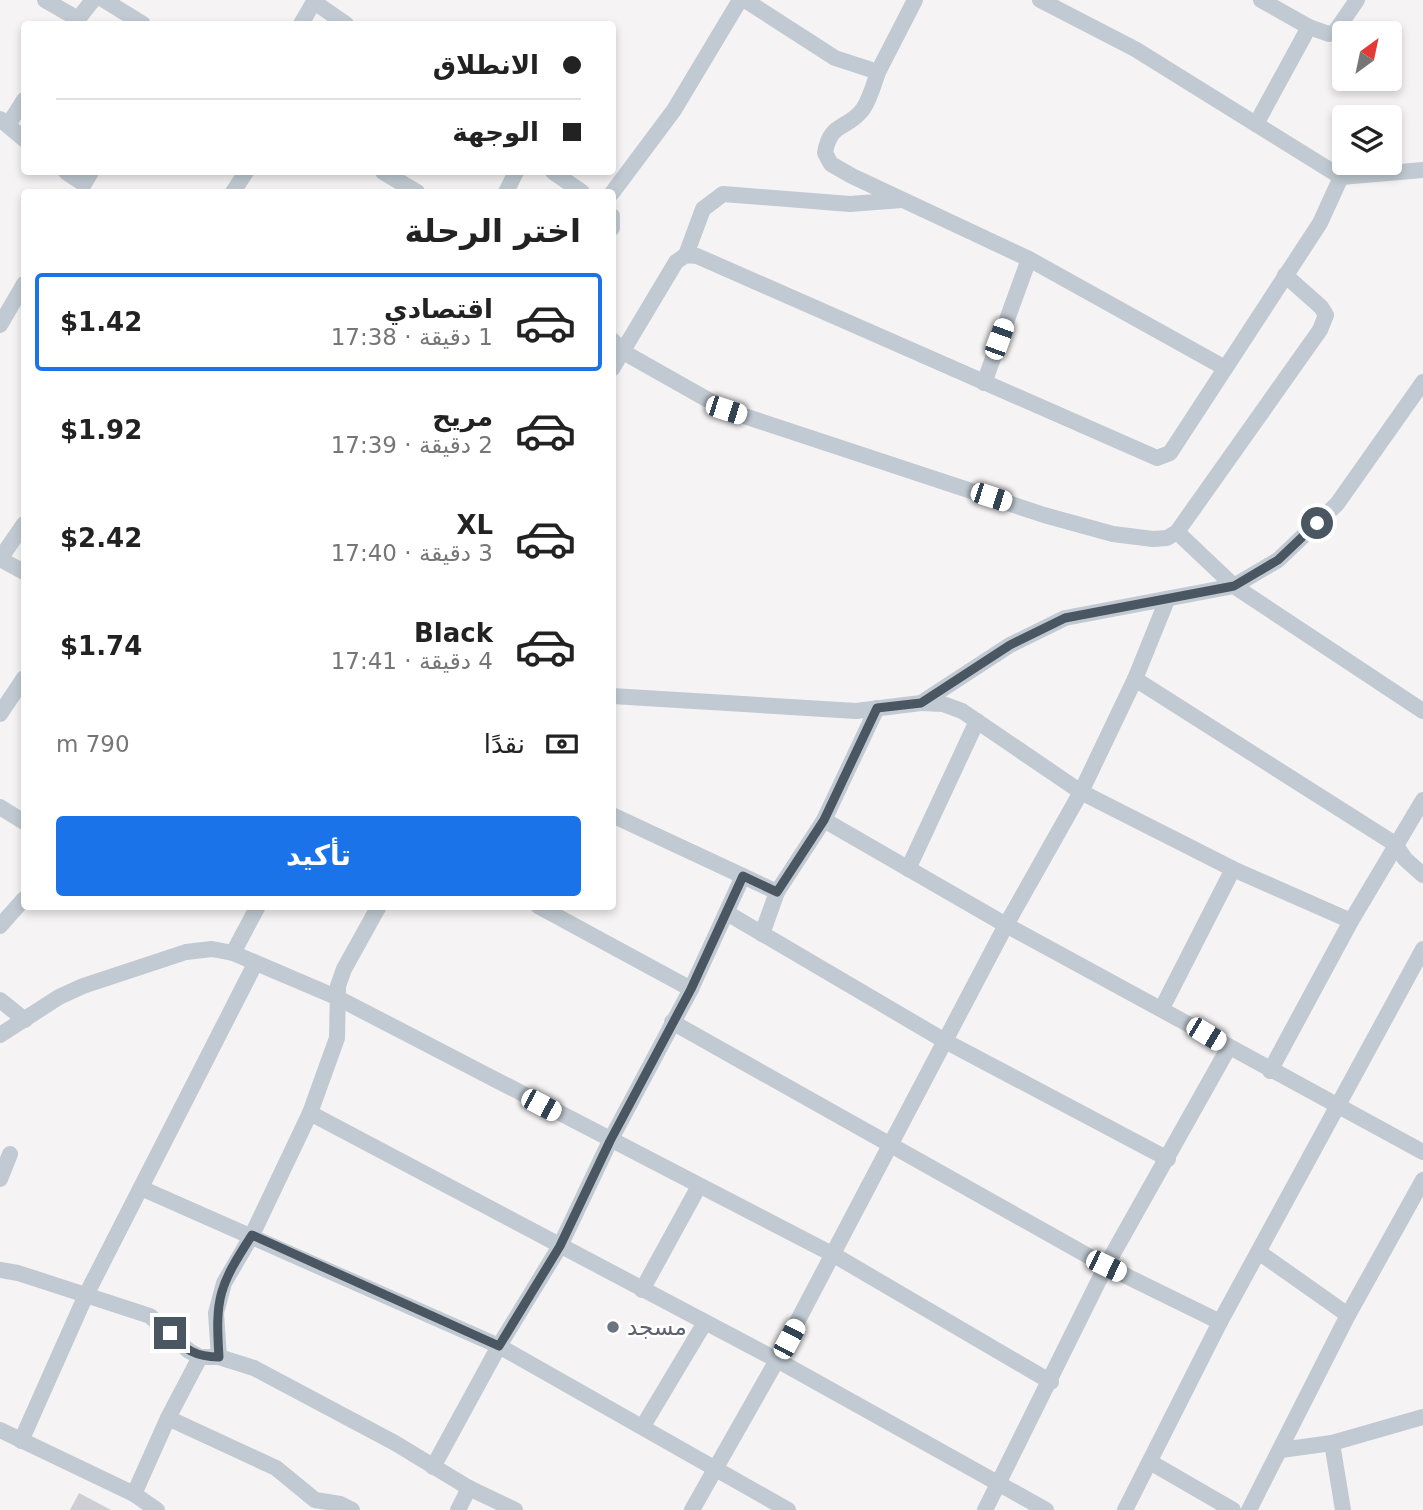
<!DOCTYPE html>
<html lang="ar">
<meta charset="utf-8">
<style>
:root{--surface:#fff;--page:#f2f2f2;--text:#222;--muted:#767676;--line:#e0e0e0;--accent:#1a73e8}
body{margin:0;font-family:"DejaVu Sans",Cairo,sans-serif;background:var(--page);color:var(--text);direction:rtl;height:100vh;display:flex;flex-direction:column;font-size:26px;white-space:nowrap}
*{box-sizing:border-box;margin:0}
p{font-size:23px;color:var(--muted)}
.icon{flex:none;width:38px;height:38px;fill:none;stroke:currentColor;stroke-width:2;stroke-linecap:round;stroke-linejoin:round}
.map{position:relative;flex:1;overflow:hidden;direction:ltr}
.sheet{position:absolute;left:21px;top:189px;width:595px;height:721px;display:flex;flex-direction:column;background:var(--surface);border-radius:7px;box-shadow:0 4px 10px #0003;direction:rtl}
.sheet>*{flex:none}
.hud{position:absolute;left:21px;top:21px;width:595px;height:154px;border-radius:7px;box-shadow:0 4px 10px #0003;direction:rtl;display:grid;align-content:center;height:154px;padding:0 35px;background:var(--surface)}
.needle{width:46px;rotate:33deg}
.controls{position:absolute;left:1332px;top:21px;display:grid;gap:14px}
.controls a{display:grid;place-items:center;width:70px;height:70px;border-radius:7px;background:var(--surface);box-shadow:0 4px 10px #0003;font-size:35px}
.end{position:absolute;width:32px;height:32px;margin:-16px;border:9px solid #4a5661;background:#fff;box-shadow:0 0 0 4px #fff}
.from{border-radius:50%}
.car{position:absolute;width:21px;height:42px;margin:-21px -10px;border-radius:9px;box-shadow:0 0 5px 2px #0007;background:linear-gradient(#fff 24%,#345 0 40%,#fff 0 76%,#345 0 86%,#fff 0)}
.hud b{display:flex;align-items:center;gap:24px;height:66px;font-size:26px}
.hud b+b{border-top:2px solid var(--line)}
.hud i{width:18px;height:18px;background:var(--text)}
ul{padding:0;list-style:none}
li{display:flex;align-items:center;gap:21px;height:98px;margin:0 14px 10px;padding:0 21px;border:4px solid transparent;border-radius:7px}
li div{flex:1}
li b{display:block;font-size:26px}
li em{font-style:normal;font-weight:700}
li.active{border-color:var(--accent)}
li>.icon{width:63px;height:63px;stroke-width:1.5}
h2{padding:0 35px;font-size:32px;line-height:84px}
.pay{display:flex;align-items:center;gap:18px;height:77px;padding:0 35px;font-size:26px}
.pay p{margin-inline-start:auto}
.cta{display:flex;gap:14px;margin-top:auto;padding:14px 35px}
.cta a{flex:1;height:80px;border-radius:7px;background:var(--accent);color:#fff;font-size:28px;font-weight:700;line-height:80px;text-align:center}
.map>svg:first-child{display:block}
</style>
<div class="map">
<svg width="1423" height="1510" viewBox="0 0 1423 1510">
<rect width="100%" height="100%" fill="#f5f3f3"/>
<path fill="#cdcfd5" d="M79,1493l32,17h-41z"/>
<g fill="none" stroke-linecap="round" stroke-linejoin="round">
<g stroke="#c1cad2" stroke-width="16">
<path d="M45,0l33,19 15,-19"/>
<path d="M104,0l39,24"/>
<path d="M745,0l90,58 43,14 37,-72"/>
<path d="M1040,0l95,49 206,128 82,-7"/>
<path d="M314,2l32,22"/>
<path d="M301,24l14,-24"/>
<path d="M1309,27l20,7 6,-2 22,-32"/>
<path d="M878,72c-4,12 -8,27 -15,37 -15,21 -33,12 -38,44l6,11 21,12 177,83"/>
<path d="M0,119l24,20"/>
<path d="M1256,124l53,-97 -48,-27"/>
<path d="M8,125l16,-25"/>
<path d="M66,172l18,12 7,-12"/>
<path d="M383,172l34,20"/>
<path d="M553,172l29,20"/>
<path d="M233,192l13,-20"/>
<path d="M506,192l10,-20"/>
<path d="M612,193l62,-83 66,-110"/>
<path d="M612,216v12"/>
<path d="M686,255l17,-46 20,-15 127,10 52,-4"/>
<path d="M1285,275l36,32 5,8 -6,15 -143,202 57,54 189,125"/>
<path d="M0,325l24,-41"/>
<path d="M612,340l13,13 101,57 318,105 69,19 40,5 14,-1 10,-6"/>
<path d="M612,369l64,-107 10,-7 11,1 460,202 13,-5 150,-230 21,-46"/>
<path d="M984,383l45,-124 196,109"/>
<path d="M0,559l24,-35"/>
<path d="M0,559l24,13"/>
<path d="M1135,679l260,165 10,15 18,16"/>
<path d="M612,696l244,15 65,-8 89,-58 55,-27 169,-32 44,-26 59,-56 86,-122"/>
<path d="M921,703l22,1 19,7 119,81 152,77 118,52"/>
<path d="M0,714l24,-36"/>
<path d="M0,807l24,15"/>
<path d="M612,815l165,77"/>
<path d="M824,820l182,105 417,227"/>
<path d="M908,869l69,-148"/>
<path d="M538,906l153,83"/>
<path d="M727,913l218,128 223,118"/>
<path d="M0,926l24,-27"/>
<path d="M762,934l15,-42 47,-72 53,-112"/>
<path d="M233,953l25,-47"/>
<path d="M0,1000l25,20"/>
<path d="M1162,1008l71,-139"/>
<path d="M672,1022l434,244 114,56"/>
<path d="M0,1035l59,-38 24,-11 103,-34 26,-3 21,4 103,44 498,258 217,127"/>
<path d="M1270,1071l81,-150 72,-121"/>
<path d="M310,1113l467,247 269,150"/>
<path d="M0,1179l10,-25"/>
<path d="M141,1188l358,158 289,164"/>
<path d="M1260,1253l88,62"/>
<path d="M0,1270l18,3 132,43 39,35 11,6h19l35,11 141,75 74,45 46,22"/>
<path d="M642,1290l57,-104"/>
<path d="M219,1357l-3,-44 8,-30 28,-48 58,-122 27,-75 1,-52 6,-17 35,-63"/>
<path d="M168,1418l108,50 39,32 25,4 12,6"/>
<path d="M643,1426l61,-102"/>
<path d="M0,1430l134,64 23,16"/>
<path d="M21,1441l65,-146 169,-331"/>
<path d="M1332,1443l11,67"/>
<path d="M1281,1450l51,-7 91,-26"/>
<path d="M1150,1462l83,48"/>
<path d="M433,1467l66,-121 61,-100 50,-105 81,-152 52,-113"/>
<path d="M134,1494l34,-76 32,-61"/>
<path d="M458,1510l11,-22"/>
<path d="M692,1510l85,-150 229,-435 75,-133 54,-113 32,-79"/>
<path d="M985,1510l121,-244 123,-219"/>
<path d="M1125,1510l95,-188 203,-373"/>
<path d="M1249,1510l99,-195 75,-135"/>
</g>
</g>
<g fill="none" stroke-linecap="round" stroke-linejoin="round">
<path stroke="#4a5661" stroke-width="9" d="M170,1333c15,17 26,24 49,24 -4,-60 0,-71 33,-122l247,111 61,-100 50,-105 81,-152 52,-113 34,16 47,-72 53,-112 44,-5 89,-58 55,-27 169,-32 44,-26 39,-37"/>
</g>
<circle fill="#6b7280" stroke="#fff" stroke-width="2.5" cx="613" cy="1327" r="7"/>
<g text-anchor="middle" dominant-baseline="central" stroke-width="5" stroke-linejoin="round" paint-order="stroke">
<g font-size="23" fill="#5b616d" stroke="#fff" text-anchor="start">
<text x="627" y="1327">مسجد</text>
</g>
</g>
</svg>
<div class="controls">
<a><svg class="needle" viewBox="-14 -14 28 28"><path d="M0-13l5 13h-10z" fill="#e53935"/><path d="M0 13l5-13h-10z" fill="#767676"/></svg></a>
<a><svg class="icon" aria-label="layers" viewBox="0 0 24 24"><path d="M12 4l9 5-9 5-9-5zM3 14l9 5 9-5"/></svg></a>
</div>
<i class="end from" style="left:1317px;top:523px"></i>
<i class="end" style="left:170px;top:1333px"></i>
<i class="car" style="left:999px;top:339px;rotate:20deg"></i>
<i class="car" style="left:726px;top:410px;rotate:108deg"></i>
<i class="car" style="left:991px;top:497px;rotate:108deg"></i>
<i class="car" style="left:1206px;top:1034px;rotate:121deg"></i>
<i class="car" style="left:541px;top:1105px;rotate:118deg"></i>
<i class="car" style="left:1106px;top:1266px;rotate:116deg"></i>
<i class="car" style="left:789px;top:1339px;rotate:28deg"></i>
<div class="hud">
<b><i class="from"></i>الانطلاق</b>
<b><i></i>الوجهة</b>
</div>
<section class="sheet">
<h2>اختر الرحلة</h2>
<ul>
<li class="active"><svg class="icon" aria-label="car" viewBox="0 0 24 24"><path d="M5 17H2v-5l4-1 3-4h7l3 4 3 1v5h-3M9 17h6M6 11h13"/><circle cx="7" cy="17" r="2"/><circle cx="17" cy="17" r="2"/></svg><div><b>اقتصادي</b><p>1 دقيقة · 17:38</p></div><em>$1.42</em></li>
<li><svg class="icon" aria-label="car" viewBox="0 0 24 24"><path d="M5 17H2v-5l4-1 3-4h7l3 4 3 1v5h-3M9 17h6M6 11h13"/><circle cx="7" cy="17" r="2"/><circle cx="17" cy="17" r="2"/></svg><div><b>مريح</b><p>2 دقيقة · 17:39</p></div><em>$1.92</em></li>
<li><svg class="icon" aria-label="car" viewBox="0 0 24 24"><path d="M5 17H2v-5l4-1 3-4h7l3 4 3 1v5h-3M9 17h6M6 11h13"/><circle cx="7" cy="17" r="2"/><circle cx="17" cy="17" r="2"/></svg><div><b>XL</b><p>3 دقيقة · 17:40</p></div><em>$2.42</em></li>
<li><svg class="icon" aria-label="car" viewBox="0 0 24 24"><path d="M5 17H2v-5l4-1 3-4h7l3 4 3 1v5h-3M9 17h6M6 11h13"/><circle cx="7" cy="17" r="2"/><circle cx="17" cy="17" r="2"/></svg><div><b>Black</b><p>4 دقيقة · 17:41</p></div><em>$1.74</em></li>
</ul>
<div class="pay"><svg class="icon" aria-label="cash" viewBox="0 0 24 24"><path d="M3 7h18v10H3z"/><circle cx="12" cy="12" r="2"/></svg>نقدًا<p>790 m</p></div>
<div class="cta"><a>تأكيد</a></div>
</section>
</div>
